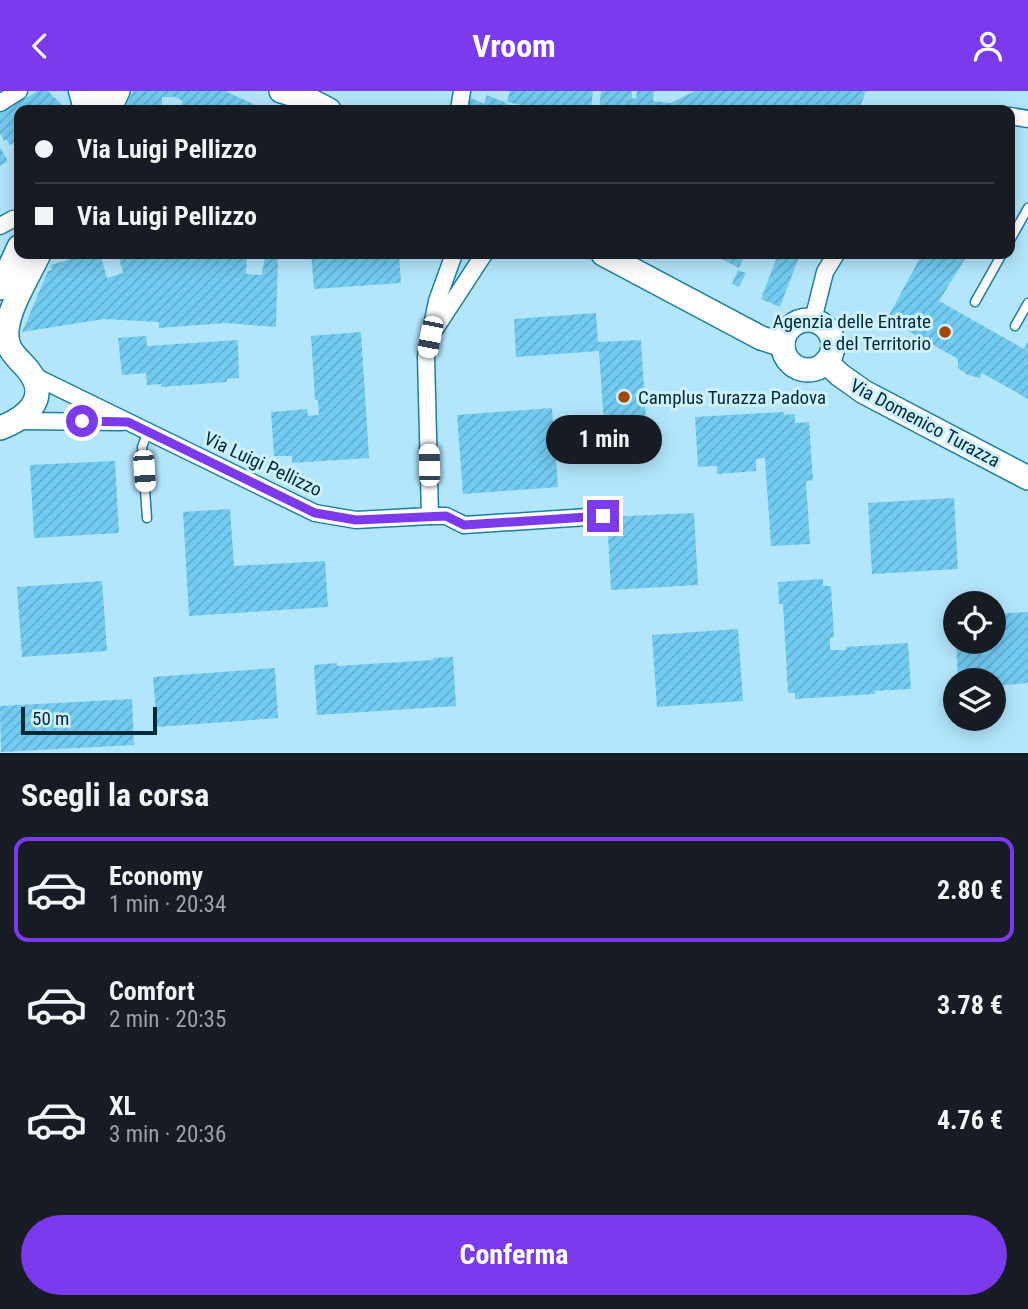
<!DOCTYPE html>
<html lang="it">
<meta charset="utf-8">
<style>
:root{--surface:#171b24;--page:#242831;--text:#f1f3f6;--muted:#9ea1a6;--line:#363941;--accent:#7c3aed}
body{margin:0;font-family:"Roboto Condensed",sans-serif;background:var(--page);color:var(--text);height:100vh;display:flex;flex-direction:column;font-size:26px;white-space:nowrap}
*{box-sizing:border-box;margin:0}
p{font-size:23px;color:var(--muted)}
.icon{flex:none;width:38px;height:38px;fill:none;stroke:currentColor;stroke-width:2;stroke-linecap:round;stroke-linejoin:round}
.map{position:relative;height:662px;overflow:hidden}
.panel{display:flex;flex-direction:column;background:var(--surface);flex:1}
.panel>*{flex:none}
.hud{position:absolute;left:14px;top:14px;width:1001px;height:154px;border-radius:14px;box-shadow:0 4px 18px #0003;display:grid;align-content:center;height:154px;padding:0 21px;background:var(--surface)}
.buttons{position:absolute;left:943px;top:500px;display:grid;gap:14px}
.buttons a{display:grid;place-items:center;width:63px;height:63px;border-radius:50%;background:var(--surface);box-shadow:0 4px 18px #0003;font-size:35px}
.scale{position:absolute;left:21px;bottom:18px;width:136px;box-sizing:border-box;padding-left:7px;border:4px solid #012a38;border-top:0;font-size:19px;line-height:24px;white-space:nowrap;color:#012a38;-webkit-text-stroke:5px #cff0ff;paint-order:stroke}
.end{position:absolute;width:32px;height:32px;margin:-16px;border:9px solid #7c3aed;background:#fff;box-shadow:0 0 0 4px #fff}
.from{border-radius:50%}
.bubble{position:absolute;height:49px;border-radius:24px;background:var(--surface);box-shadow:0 4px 18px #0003;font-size:23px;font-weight:700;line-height:49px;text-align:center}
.car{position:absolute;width:21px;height:42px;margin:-21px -10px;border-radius:9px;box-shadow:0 0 5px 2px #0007;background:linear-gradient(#fff 24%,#345 0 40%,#fff 0 76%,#345 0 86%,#fff 0)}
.hud b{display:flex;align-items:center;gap:24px;height:66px;font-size:26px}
.hud b+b{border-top:2px solid var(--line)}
.hud i{width:18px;height:18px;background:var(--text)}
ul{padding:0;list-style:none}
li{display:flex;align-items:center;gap:21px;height:105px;margin:0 14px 10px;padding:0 7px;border:4px solid transparent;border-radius:14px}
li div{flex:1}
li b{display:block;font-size:26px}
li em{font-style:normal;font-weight:700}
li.current{border-color:var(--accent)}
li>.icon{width:63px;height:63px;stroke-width:1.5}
h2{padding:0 21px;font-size:32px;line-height:84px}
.primary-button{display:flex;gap:14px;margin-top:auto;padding:14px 21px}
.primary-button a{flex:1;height:80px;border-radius:42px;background:var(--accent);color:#fff;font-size:28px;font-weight:700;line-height:80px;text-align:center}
header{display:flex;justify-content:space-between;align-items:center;height:91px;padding:0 21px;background:var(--accent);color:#fff;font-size:32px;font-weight:700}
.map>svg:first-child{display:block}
</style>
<header><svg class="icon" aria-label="back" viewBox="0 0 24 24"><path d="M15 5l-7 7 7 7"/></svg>Vroom<svg class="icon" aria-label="person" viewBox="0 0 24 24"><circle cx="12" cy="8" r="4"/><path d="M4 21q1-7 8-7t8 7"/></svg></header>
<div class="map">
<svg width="1028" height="662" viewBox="0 0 1028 662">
<defs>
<pattern id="building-hatch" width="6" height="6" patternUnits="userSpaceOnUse" patternTransform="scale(1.75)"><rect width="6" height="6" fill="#72cbf0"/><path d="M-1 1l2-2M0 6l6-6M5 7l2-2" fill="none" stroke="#61aecf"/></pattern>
</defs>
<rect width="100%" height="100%" fill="#b3e6fc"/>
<g fill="url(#building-hatch)">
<path d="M38,0h10l13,13 -3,6h-39v35l-2,-4 -7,4 -4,-6 -2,2 -4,-8v-20z"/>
<path d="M133,0h92l41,19h-87l4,-9 -8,-4h-13v13h-38z"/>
<path d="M510,0h83l-2,19h-66l1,-4 -19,-4z"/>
<path d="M601,0h31v7l4,1 1,-8h17l-1,10 18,2 24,-12h171l-7,19h-260z"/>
<path d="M487,4l17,7 16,8h-55l6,-12 13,6z"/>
<path d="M0,56l8,14 -8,5z"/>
<path d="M87,163h13l7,24 16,-5 -5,-19h129l-1,20 16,1 3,-21h13l-2,73 -50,-4 -67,5v-6l-55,-3 -82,13 26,-61 4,-1 -1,-5z"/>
<path d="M311,163h88l2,29 -87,6z"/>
<path d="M712,163h33l-6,14z"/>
<path d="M778,163h22l-20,53 -19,-8z"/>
<path d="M922,163h46l-29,47 85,48 4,-7v57l-46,-26 -2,5 -12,-3 -10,-7v-9l-71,-40z"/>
<path d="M738,179l8,3 -7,14 -7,-3z"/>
<path d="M596,222l2,29 43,-2 6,97 -42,3 -6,-89 -83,6 -2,-38z"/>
<path d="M361,241l8,126 -77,5v-7h-18l-3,-44 36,-3 1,7 11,-1 -1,-15h-3l-4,-64z"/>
<path d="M146,245l1,10 91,-6 1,38 -12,1v3l-66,5v-3l-14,1 -1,-12 -24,2 -4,-37z"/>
<path d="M552,317l6,79 -95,7 -6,-79z"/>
<path d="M784,321v3l11,-1v9l14,-1 4,58 -7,1 4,63 -39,2 -6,-88 -9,1v12l-39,3v-8l-19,1 -3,-50z"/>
<path d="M115,370l4,72 -85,5 -4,-73z"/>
<path d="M954,407l4,71 -86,5 -4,-71z"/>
<path d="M230,418l4,57 91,-5 3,46 -139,9 -6,-104z"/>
<path d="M694,422l4,72 -87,5 -4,-73z"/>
<path d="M823,488v7h8l3,51 -4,1v12h16v-3l62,-4 3,46 -36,2v3l-80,5v-6h-7l-5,-89h-4l-1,-22z"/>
<path d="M102,490l5,70 -85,6 -5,-70z"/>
<path d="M1028,521v71l-34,3v-5h-36l-2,-39h38v-28z"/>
<path d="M738,538l5,72 -86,6 -5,-72z"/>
<path d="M453,566l3,49 -139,9 -3,-50 23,-2v3l96,-6v-2z"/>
<path d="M275,577l3,50 -121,9 -4,-50z"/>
<path d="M132,608l2,46 -133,7 -1,-46z"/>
</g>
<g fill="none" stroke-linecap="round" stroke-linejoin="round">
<defs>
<g id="lane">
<path d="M1010,149l18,-32"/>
<path d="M975,211l27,-48"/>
<path d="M1015,235l13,-23"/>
<path d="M147,427l-5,-71 6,-15"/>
</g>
<g id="street">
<path d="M77,0l5,19"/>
<path d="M0,12l19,-12"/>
<path d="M459,19l3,-19"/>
<path d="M1010,25l18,3"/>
<path d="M0,135l13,-7 6,-1"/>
<path d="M813,229l12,-48 11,-18"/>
<path d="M435,238l49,-75"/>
<path d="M32,284l283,138 41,7 74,-4 -4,-160 11,-55 17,-47"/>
<path d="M19,330l103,1"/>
<path d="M430,425h16l18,9 139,-9"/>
</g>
<g id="secondary">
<path d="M281,0l27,8 21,11"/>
<path d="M88,19l11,-19"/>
<path d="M109,19l9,-19"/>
<path d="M603,163l158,84 22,7"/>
<path d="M0,197l19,-41"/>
<circle cx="808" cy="254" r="25"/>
<path d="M826,271l14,13 24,17 164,86"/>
<path d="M0,337c24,-9 51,-28 29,-57 -11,-14 -24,-20 -22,-41 2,-23 22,-55 32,-76"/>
</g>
</defs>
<use href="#lane" stroke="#1b7fa1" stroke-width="11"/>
<use href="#street" stroke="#1b7fa1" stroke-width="19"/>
<use href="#secondary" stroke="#1b7fa1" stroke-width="26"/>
<use href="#lane" stroke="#fff" stroke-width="8"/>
<use href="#street" stroke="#fff" stroke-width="16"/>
<use href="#secondary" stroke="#fff" stroke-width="23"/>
</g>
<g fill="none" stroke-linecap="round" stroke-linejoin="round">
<path stroke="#7c3aed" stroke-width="9" d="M82,330l46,1 187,91 41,7 90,-4 18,9 139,-9"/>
</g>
<g fill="#a74600" stroke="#cff0ff" stroke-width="2.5">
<circle cx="945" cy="241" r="7"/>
<circle cx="624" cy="306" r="7"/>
</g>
<g text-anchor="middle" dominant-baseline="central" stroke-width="6" stroke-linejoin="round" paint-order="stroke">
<g font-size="19" fill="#012a38" stroke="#cff0ff" text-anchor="end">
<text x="931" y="230">Agenzia delle Entrate<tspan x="931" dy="22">e del Territorio</tspan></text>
<text x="638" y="306" text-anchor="start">Camplus Turazza Padova</text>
</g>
<g font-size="19" fill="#012a38" stroke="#cff0ff">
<text transform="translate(925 332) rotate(28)">Via Domenico Turazza</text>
<text transform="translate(263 373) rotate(25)">Via Luigi Pellizzo</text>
</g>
</g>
</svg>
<div class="buttons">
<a><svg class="icon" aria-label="locate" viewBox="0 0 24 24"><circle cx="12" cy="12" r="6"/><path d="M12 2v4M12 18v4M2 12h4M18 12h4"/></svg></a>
<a><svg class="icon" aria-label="layers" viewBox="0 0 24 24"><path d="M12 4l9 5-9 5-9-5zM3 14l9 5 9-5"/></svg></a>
</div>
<div class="scale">50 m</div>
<i class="end from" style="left:82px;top:330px"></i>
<i class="end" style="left:603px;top:425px"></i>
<div class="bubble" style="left:546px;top:324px;width:116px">1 min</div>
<i class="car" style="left:430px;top:246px;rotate:191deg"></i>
<i class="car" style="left:429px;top:374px;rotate:359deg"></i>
<i class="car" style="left:144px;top:380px;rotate:176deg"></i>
<div class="hud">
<b><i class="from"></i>Via Luigi Pellizzo</b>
<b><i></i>Via Luigi Pellizzo</b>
</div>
</div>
<section class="panel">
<h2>Scegli la corsa</h2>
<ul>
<li class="current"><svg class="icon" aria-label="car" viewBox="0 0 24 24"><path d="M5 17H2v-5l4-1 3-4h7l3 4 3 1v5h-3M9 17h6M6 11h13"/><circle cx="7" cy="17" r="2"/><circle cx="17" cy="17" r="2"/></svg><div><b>Economy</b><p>1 min · 20:34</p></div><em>2.80 €</em></li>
<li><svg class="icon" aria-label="car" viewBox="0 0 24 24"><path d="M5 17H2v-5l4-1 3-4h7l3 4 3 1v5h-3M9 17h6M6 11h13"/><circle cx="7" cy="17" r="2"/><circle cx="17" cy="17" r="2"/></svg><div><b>Comfort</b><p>2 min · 20:35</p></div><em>3.78 €</em></li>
<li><svg class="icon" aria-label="car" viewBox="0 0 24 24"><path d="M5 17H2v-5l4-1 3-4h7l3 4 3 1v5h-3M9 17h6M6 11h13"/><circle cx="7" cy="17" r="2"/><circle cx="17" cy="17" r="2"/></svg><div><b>XL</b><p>3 min · 20:36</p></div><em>4.76 €</em></li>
</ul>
<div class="primary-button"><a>Conferma</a></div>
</section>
